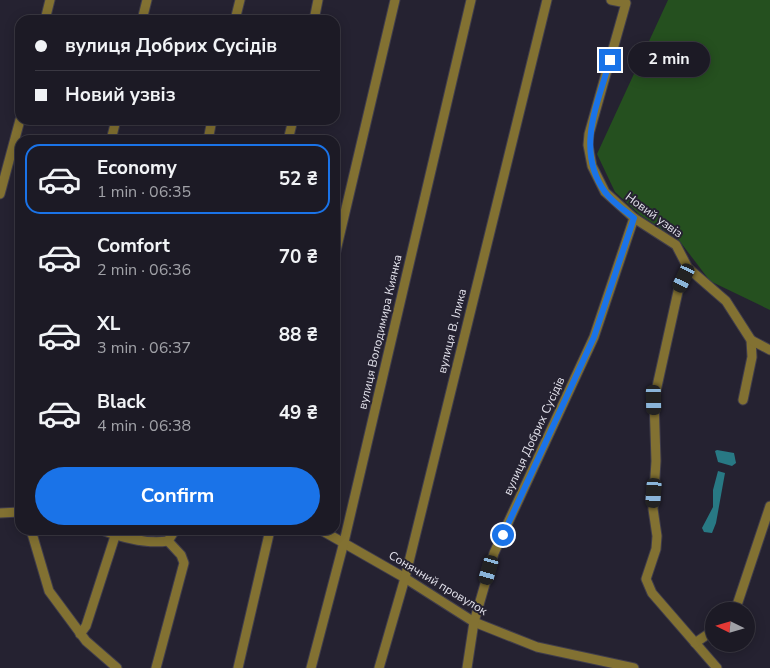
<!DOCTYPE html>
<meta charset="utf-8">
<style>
:root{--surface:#1c1a25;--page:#292732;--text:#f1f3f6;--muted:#a0a1a7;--line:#3a3842;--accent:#1a73e8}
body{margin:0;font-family:"Nunito Sans",sans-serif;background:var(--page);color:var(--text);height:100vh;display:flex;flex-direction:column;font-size:19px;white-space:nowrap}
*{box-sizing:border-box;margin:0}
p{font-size:16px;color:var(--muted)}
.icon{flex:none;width:28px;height:28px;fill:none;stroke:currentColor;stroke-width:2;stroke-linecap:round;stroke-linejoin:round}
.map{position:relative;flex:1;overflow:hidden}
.sheet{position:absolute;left:15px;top:135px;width:325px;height:400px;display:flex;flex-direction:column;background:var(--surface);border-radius:15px;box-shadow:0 2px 12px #0003,0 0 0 1px var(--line)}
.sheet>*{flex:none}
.top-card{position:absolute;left:15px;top:15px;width:325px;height:110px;border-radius:15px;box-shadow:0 2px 12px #0003,0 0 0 1px var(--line);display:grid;align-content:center;height:110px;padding:0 20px;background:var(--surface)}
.needle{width:32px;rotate:275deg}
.controls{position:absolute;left:705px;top:602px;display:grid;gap:10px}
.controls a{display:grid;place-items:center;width:50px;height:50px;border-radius:50%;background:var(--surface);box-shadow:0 2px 12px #0003,0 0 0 1px var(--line);font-size:25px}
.end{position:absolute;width:22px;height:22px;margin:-11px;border:6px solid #1a73e8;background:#fff;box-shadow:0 0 0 2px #fff}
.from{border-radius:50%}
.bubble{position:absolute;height:35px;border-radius:18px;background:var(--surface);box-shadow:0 2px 12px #0003,0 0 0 1px var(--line);font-size:16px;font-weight:700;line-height:35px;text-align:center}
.car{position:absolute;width:15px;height:30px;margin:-15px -8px;border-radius:6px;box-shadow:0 0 4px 1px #0007;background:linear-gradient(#222 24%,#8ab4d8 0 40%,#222 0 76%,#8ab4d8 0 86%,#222 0)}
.top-card b{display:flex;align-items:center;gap:18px;height:48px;font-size:19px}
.top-card b+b{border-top:1px solid var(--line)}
.top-card i{width:12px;height:12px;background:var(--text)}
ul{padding:9px 0 0;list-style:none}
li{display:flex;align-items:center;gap:15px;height:70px;margin:0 10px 8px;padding:0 10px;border:2px solid transparent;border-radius:15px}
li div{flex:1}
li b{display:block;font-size:19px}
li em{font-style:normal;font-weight:700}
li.current{border-color:var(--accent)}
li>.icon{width:45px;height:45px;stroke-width:1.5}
.primary-button{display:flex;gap:10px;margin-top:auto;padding:10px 20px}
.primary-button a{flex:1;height:58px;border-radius:30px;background:var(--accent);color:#fff;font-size:20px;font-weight:700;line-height:58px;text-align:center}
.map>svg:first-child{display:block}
</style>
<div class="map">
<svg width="770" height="668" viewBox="0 0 770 668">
<rect width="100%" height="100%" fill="#252231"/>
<path fill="#25501f" d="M668,0h102v310l-60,-29 -32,-42 -38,-24 -25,-23 -18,-38z"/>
<g fill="#287984">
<path d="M717,450l17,3 2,10 -4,3 -14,-4 -3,-11z"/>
<path d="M718,471l7,2 -9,50 -4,10 -8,-1 -2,-4 11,-21v-17z"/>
</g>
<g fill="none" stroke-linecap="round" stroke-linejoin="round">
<defs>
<g id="street">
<path d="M611,0l15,3 -37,131 -1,11 4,21 13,26 29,26 42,27 12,23 38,33 25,39 1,17 -9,43"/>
<path d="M45,20l5,-20"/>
<path d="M142,20l5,-20"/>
<path d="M235,20l5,-20"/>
<path d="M314,20l4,-20"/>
<path d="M111,140l5,-20"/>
<path d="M208,140l4,-20"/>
<path d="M288,140l5,-20"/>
<path d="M0,194l20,-74"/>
<path d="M335,255l60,-255"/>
<path d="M688,268l-9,19 -25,113 2,61 -3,48 4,27 -1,13 -10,30 6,14 65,75"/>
<path d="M751,340l19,10"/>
<path d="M0,513l20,-1"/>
<path d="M31,530l18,61 37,50 31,27"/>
<path d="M102,530c21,8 45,14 66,11"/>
<path d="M321,530l84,48 69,44 63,25 97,21"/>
<path d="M735,611l35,-105"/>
<path d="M80,634l6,-8 31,-96"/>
<path d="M695,643l19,-13"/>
<path d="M156,668l28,-105 -3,-8 -13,-14 7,-11"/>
<path d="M238,668l32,-138"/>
<path d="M311,668l33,-126 127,-542"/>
<path d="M379,668l26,-90 142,-578"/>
<path d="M467,668l7,-46 20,-69 100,-216 40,-119"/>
</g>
</defs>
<use href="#street" stroke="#403d4b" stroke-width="11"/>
<use href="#street" stroke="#827132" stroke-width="9"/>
</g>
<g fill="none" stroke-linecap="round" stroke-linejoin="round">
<path stroke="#1a73e8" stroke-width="6" d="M503,535l91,-198 40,-119c-10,-8 -22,-16 -29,-26 -30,-42 -7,-89 5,-132"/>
</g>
<g text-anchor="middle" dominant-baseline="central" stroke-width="4" stroke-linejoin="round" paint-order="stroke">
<g font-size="12" fill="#e4e3ed" stroke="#252231">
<text transform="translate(654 215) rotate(36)">Новий узвіз</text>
<text transform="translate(452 331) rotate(-76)">вулиця В. Ілика</text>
<text transform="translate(380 332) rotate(-77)">вулиця Володимира Киянка</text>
<text transform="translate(534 436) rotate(-65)">вулиця Добрих Сусідів</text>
<text transform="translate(438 583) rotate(31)">Сонячний провулок</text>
</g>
</g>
</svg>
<div class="controls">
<a><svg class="needle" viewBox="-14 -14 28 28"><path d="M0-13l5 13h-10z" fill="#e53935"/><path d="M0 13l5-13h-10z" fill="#a0a1a7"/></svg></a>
</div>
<i class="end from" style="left:503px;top:535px"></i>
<i class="end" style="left:610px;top:60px"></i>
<div class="bubble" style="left:628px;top:42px;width:82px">2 min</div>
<i class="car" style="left:684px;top:278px;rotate:205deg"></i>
<i class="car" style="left:654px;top:400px;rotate:179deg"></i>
<i class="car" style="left:654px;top:493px;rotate:184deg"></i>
<i class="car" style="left:489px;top:570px;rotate:196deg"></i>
<div class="top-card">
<b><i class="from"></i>вулиця Добрих Сусідів</b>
<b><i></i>Новий узвіз</b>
</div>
<section class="sheet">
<ul>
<li class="current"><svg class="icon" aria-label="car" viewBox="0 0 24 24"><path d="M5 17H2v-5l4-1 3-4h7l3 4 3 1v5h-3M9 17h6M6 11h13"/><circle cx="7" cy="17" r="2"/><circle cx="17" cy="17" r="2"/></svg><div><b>Economy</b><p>1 min · 06:35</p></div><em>52 ₴</em></li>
<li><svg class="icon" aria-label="car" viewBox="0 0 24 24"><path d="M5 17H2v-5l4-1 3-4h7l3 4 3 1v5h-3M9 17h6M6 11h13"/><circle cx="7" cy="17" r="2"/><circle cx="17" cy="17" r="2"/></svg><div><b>Comfort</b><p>2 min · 06:36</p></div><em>70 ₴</em></li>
<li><svg class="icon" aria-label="car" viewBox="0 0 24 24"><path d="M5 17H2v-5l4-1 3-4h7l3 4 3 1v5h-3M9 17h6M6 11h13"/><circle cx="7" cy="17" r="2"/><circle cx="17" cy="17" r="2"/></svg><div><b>XL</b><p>3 min · 06:37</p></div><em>88 ₴</em></li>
<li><svg class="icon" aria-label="car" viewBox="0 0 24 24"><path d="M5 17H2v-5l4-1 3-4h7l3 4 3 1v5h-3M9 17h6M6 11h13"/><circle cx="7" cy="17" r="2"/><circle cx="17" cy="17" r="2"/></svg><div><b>Black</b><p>4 min · 06:38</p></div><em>49 ₴</em></li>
</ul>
<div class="primary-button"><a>Confirm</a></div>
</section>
</div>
